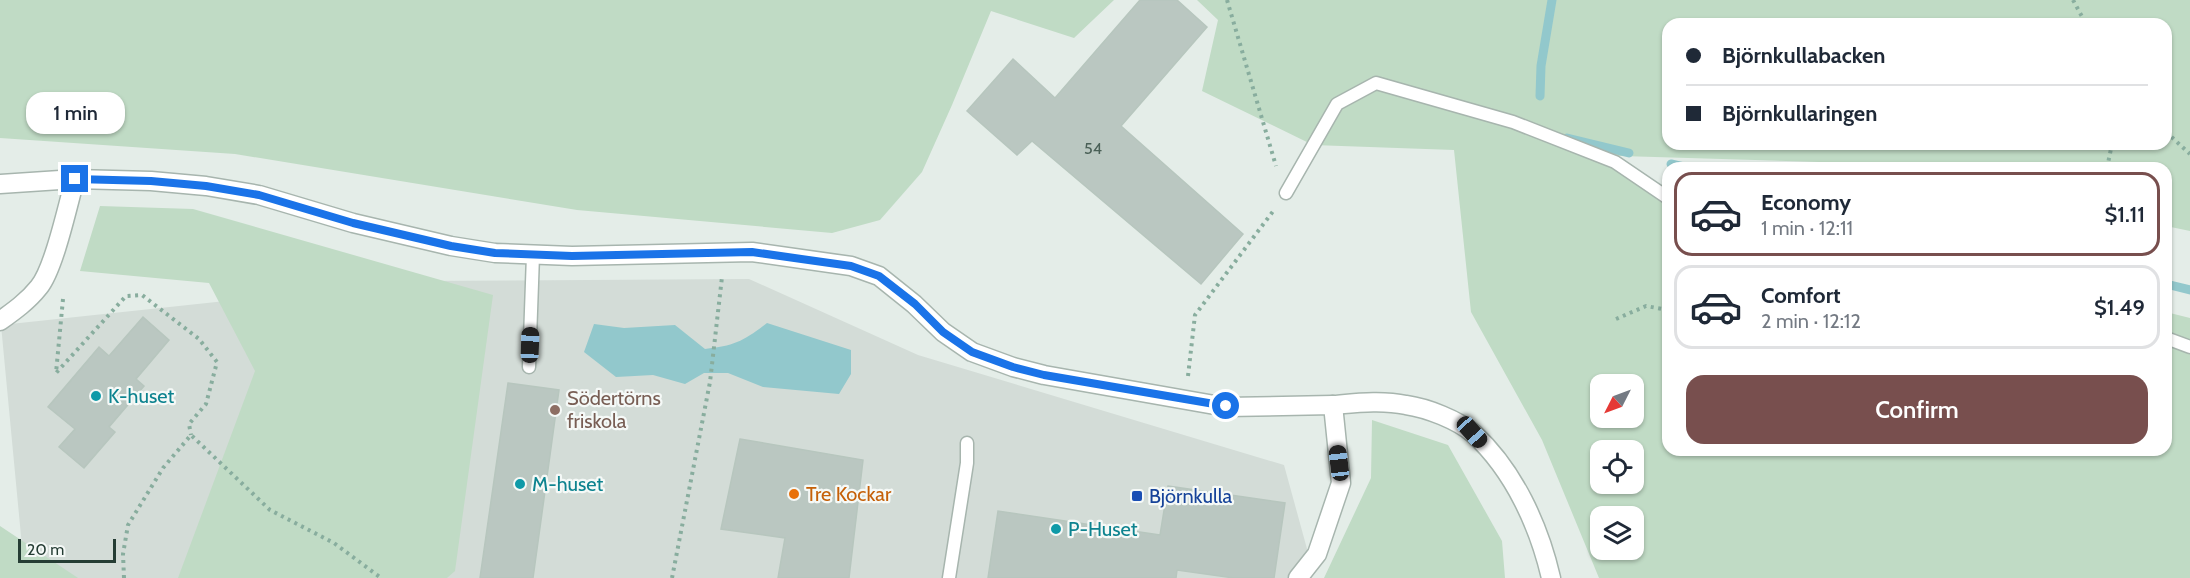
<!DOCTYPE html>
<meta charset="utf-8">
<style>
:root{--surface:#fff;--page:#f2f2f3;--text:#1f2937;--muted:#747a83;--line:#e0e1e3;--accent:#784f4e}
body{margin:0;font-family:Cabin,sans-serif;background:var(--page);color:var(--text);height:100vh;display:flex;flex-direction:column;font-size:22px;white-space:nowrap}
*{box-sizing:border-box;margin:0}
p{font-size:20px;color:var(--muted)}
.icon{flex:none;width:33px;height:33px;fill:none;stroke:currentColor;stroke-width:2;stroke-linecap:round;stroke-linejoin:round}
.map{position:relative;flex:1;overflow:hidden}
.panel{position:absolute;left:1662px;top:162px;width:510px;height:294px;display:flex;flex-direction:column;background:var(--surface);border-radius:18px;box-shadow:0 2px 4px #0004}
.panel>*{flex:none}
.top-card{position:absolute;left:1662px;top:18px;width:510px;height:132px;border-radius:18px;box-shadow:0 2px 4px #0004;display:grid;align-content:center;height:132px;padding:0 24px;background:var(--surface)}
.needle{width:39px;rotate:228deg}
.buttons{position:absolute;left:1590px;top:374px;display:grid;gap:12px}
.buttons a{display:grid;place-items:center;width:54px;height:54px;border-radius:12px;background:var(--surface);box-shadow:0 2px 4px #0004;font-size:30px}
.scale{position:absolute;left:18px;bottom:15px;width:98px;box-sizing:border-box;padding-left:6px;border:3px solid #253d34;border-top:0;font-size:16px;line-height:21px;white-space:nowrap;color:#253d34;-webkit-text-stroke:4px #f5f9f7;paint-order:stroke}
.end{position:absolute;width:27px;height:27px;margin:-14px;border:8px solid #1a73e8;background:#fff;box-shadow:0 0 0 3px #fff}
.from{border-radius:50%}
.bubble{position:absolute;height:42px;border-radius:18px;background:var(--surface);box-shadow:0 2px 4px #0004;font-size:20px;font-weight:600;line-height:42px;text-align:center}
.car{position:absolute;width:18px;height:36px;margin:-18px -9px;border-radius:8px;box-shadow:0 0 4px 2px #0007;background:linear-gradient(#222 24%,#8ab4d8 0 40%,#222 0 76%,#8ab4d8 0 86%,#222 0)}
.top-card b{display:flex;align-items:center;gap:21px;height:57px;font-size:22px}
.top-card b+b{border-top:2px solid var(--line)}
.top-card i{width:15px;height:15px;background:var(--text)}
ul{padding:10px 0 0;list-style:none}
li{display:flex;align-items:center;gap:18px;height:84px;margin:0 12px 9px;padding:0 12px;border:3px solid var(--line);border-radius:18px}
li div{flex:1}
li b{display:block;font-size:22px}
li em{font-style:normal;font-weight:600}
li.selected{border-color:var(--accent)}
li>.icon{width:54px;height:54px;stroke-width:1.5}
.button{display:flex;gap:12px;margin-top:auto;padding:12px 24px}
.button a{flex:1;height:69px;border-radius:18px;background:var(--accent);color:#fff;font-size:24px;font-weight:600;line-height:69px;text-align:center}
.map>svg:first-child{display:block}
</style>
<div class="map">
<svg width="2190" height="578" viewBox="0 0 2190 578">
<rect width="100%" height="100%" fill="#e4ede8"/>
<path fill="#d3dcd7" d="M749,279l169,76 366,110 28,102 -7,11h-1280l-24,-253 412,-44z"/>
<g fill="#c0dbc5" fill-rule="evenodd">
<path d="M0,0h1114l-40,38 -83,-27 -39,94 -30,67 -42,48 -48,13 -255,-23 -342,-56 -235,-16z"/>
<path d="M1197,0h993v231l-24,-5v-58h-265l-16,-4 -297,-9 80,36v259h498v-138l24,6v260h-591l-57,-138 -71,-128 -17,-162 -141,-5 -111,-54 16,-71zM1668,24h498v120h-498zM1600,384h34v33h-34zM1600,450h34v33h-34zM1600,516h34v33h-34z"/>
<path d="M100,206l93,3 300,86 -38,276 -8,7h-269l77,-207 -46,-88 -129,-12z"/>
<path d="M1372,420l76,25 54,96 3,37h-181l47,-100z"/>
<path d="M0,526l78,52h-78z"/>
</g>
<path fill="#92c8cc" d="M767,323l84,27v24l-12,20 -76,-7 -35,-14h-24l-19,11 -32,-9 -37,2 -32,-25 10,-28 30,4 51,-3 30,24c29,-3 39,-8 62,-26z"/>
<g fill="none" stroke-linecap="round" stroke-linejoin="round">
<g stroke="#92c8cc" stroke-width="9">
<path d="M1540,96l1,-30 11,-66"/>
<path d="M1567,138l62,15"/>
<path d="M1671,164l17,4"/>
<path d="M2166,284l24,6"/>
</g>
</g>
<g fill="#bac7c1" stroke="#b7c6be" stroke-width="1.5">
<path d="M1140,0h37l30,27 -86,99 122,108 -42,50 -169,-143 -15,14 -50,-44 46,-52 42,39z"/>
<path d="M143,317l26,23 -33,39 8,7 -35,41 6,5 -31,36 -25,-21 16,-18 -27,-22 51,-60 10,9z"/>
<path d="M508,383l51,7 -26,188h-53z"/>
<path d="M740,439l123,21 -14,118h-71l7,-40 -64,-9z"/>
<path d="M1168,486l117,17 -11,75h-40l-57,-8 -1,8h-188l10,-67 162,24z"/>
</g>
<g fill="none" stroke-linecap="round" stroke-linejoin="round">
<defs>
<g id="service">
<path d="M1286,193l51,-89 39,-21 137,39 102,40 53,36"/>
<path d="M2166,338l24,9"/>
<path d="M529,367l4,-112"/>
<path d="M949,578l18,-115v-20"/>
</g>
<g id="minor">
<path d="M0,184l75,-5 76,2 55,5 53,9 94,28 98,23 44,7 77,3 180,-4 99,14 28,10 35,28 29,28 29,20 41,15 31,8 182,32 107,-2 8,78 -24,71 -19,24"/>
<path d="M0,321c14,-10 28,-20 39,-34 15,-18 29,-83 36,-108"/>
<path d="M1333,405c24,-2 49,-5 73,0 21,3 52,15 68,29 40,37 65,92 77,144"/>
</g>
</defs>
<use href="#service" stroke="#a7b5ae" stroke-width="15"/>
<use href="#minor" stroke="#a7b5ae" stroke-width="21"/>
<g stroke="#88ad9e" stroke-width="4" stroke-dasharray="3 4.5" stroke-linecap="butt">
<path d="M1227,0l49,166"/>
<path d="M2073,0l13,24"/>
<path d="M2166,132l24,22"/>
<path d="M2107,168l5,-24"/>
<path d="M63,299l-7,74 70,-77 16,-1 57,44 18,23 -11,42 -17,20 2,11"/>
<path d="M1616,319l30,-13 22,4"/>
<path d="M1188,376l7,-61 79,-105"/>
<path d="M124,578l-1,-24 5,-29 35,-57 28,-33 79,75 64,33 47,35"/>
<path d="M672,578l38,-196 12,-105"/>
</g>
<use href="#service" stroke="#fff" stroke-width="12"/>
<use href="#minor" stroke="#fff" stroke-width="18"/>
</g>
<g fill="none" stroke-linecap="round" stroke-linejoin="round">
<path stroke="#1a73e8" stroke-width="8" d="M75,179l76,2 55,5 53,9 94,28 98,23 44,7 77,3 180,-4 99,14 28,10 36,28 28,28 29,20 41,15 31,8 182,31"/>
</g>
<g fill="#0f9aa8" stroke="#f5f9f7" stroke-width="2">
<circle cx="96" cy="396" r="6"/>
<circle cx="520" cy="484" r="6"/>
<circle cx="1056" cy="529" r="6"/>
</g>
<circle fill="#8d6e63" stroke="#f5f9f7" stroke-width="2" cx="555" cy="410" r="6"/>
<circle fill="#e8710a" stroke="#f5f9f7" stroke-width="2" cx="794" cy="494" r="6"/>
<rect fill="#1a4fb4" stroke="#f5f9f7" stroke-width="2" x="1131" y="490" width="12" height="12" rx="3"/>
<g text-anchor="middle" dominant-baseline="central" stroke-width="4.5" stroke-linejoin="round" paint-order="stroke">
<g font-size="16" fill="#4a6057">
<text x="1093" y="148">54</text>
</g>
<g font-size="20" fill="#0d838f" stroke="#f5f9f7" text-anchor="start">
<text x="108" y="396">K-huset</text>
<text x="532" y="484">M-huset</text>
<text x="1068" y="529">P-Huset</text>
</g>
<g font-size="20" fill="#785e54" stroke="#f5f9f7" text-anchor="start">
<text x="567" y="398">Södertörns<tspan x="567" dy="23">friskola</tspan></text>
</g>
<g font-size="20" fill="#c56008" stroke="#f5f9f7" text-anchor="start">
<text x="806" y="494">Tre Kockar</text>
</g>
<g font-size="20" fill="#164399" stroke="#f5f9f7" text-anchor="start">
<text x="1149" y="496">Björnkulla</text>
</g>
</g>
</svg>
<div class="buttons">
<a><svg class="needle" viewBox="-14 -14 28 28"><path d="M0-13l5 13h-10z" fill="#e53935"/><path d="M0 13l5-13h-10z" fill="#747a83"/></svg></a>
<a><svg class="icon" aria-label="locate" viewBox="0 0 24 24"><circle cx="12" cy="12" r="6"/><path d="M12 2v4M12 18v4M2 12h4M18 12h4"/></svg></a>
<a><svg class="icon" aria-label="layers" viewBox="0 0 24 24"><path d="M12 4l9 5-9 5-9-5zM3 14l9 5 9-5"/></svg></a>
</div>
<div class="scale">20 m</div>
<i class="end from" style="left:1226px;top:406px"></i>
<i class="end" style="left:75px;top:179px"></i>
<div class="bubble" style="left:26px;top:92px;width:99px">1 min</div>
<i class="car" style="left:530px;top:345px;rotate:2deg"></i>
<i class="car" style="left:1472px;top:432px;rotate:138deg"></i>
<i class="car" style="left:1339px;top:463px;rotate:353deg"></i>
<div class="top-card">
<b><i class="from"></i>Björnkullabacken</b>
<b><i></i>Björnkullaringen</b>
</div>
<section class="panel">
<ul>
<li class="selected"><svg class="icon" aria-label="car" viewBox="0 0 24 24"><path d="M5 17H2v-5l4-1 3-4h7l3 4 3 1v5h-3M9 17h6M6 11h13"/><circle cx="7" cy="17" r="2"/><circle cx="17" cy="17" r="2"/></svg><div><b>Economy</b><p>1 min · 12:11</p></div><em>$1.11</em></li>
<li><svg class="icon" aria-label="car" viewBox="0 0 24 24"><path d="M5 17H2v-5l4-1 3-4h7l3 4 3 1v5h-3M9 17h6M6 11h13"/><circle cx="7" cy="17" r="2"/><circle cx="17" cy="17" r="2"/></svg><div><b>Comfort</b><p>2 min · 12:12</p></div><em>$1.49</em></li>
</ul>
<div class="button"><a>Confirm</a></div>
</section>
</div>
